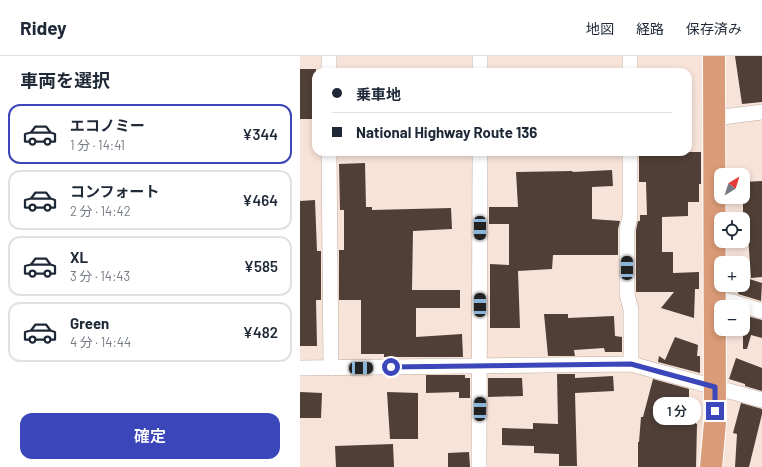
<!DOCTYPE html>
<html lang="ja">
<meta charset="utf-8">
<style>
:root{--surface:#fff;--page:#f6f6f7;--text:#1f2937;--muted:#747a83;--line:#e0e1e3;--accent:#3a46b9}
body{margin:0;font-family:Barlow,"Noto Sans JP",sans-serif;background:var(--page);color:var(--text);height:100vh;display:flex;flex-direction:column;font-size:15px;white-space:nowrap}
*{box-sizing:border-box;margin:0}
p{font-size:13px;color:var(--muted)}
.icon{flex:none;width:22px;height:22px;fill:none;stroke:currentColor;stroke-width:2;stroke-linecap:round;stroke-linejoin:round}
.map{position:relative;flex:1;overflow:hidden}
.sheet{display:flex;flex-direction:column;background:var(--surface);width:300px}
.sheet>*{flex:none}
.top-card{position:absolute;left:12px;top:12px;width:380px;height:88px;border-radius:12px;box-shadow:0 2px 6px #0003;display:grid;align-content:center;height:88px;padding:0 20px;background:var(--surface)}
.needle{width:26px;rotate:38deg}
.fabs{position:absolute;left:414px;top:112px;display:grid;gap:8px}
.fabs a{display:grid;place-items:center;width:36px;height:36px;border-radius:8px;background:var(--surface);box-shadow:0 2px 6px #0003;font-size:20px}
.end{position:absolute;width:18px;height:18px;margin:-9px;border:5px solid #3a46b9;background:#fff;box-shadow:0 0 0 2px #fff}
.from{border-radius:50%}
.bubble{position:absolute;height:28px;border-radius:12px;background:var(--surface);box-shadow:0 2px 6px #0003;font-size:13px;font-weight:600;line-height:28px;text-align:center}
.car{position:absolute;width:12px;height:24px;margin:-12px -6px;border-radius:5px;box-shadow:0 0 3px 1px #0007;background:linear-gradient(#222 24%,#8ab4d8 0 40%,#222 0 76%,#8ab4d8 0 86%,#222 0)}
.top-card b{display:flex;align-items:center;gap:14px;height:38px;font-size:15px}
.top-card b+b{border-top:1px solid var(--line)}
.top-card i{width:10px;height:10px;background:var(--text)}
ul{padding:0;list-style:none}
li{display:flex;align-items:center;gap:12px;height:60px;margin:0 8px 6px;padding:0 12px;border:2px solid var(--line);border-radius:12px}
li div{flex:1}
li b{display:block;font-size:15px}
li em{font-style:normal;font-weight:600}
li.current{border-color:var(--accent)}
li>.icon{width:36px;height:36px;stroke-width:1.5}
h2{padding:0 20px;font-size:18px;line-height:48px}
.primary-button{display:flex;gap:8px;margin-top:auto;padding:8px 20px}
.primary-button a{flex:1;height:46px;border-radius:12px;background:var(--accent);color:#fff;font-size:16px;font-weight:600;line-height:46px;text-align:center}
header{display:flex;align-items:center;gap:24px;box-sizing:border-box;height:56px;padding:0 20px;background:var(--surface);border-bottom:1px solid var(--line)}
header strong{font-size:19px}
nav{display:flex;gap:22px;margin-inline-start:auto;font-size:14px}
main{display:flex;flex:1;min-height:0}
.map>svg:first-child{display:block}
</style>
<header>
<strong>Ridey</strong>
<nav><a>地図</a><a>経路</a><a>保存済み</a></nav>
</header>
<main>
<section class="sheet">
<h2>車両を選択</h2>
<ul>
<li class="current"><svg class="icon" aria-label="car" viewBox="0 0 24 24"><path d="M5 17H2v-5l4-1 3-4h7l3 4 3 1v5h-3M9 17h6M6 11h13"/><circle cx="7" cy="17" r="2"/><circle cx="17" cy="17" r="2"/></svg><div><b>エコノミー</b><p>1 分 · 14:41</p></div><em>¥344</em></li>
<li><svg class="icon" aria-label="car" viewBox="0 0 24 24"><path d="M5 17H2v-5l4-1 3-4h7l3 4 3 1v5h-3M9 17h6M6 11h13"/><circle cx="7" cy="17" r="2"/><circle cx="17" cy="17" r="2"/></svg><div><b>コンフォート</b><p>2 分 · 14:42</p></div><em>¥464</em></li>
<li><svg class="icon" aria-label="car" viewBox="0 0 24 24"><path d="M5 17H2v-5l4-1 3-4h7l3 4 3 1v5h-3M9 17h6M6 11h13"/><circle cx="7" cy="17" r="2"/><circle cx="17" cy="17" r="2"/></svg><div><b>XL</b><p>3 分 · 14:43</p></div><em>¥585</em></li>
<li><svg class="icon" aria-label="car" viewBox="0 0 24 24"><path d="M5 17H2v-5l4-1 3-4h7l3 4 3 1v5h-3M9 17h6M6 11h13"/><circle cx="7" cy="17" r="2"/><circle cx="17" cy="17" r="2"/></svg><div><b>Green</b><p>4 分 · 14:44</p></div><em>¥482</em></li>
</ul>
<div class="primary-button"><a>確定</a></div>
</section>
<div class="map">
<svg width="462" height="411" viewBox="0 0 462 411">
<rect width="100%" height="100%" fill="#f8e3d9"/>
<g fill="#4f3f36">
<path d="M435,0h27v46l-20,2z"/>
<rect x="0" y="13" width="16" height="50"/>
<path d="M339,96h62v32h-2v18h-11v14l-26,1v35h11v21l26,-1v17h-4l-1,29 -33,-10 13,-16h-38v-62l2,-9h2v-6h7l-1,-33h-7z"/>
<path d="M65,107l1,44h6v3l79,-2 1,21 -39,2 -1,59h48v18h-44v29l46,-3 1,23h-79v-3h-23v-54h-22v-50h5v-40h-4l-1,-46z"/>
<path d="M312,114l1,16 -21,1v32l28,2 -2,8v26h-65l-1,14 -34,2 2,57h-30v-64l19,1v-41h-20v-17h29l-2,-35 56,-1 1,1z"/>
<path d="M462,125v96l-11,1 -3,-43h-5v-53z"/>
<path d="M15,144l2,51h4v49h-5l1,46h-17v-145z"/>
<path d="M443,221l19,6 -1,18 -23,-7 2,-9h3z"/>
<path d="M244,258h24v4l46,-2 1,20 7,1v15h-17l-1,-4 -30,2 1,6h-27z"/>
<path d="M443,259l19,5v18l-11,-3 -4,14h-4z"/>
<path d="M375,281l23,8 -1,11h3v17l-42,-11 1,-6 6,4z"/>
<path d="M436,302l26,10v23l-17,-5v-2l-16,-5z"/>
<path d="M257,318h18v4l38,-2 1,15 -39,2 2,73h-18v-12l-25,-1v-7l-32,-1v-17l31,1v-6l25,1z"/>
<path d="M126,319h39v3h5v20h-11v-6l-33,1z"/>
<path d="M188,322h34l1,18 -35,1z"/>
<path d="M353,323l36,10v21l6,1 1,13h1l-1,43h-58v-25h1l2,-25h2z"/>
<path d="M0,336l22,1 -1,25h-21z"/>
<path d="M87,336l31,1v46h-28z"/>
<path d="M441,347l21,6v5l-13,53h-14l2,-33 -4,-1z"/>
<path d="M93,388l1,23h-58l-1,-21z"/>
<path d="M169,396l1,15h-22v-14z"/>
</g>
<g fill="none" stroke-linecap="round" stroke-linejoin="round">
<defs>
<g id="minor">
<path d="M29,0v16"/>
<path d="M180,0v16"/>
<path d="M330,0v16"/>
<path d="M415,62l47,-6"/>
<path d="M29,96l2,216"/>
<path d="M330,96v65l-3,12v65l4,16v54"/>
<path d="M415,242l14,3 33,10"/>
<path d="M0,312l331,-4 131,36"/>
<path d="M179,411l1,-315"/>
</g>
<path id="trunk" d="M411,411l4,-44 -1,-367"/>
</defs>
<use href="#minor" stroke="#c0aca2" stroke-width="16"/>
<use href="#trunk" stroke="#fff" stroke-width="24"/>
<use href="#minor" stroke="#fff" stroke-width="15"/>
<use href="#trunk" stroke="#da9b78" stroke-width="22"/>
</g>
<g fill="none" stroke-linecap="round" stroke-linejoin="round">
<path stroke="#3a46b9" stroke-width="5" d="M91,311l240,-3 84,23v24"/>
</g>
</svg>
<div class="fabs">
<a><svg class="needle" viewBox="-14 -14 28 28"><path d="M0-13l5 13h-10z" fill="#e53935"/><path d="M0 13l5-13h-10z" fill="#747a83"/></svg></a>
<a><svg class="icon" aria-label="locate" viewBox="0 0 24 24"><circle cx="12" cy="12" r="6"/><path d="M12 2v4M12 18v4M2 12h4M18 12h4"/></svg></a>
<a>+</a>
<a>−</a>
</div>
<i class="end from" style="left:91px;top:311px"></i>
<i class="end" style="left:415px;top:355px"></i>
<div class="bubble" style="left:353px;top:341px;width:48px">1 分</div>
<i class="car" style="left:180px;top:172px;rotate:180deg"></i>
<i class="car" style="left:327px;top:212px;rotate:0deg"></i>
<i class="car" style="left:180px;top:249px;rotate:0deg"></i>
<i class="car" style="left:61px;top:312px;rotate:89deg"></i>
<i class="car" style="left:180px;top:353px;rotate:1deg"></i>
<div class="top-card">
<b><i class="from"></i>乗車地</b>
<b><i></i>National Highway Route 136</b>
</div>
</div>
</main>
